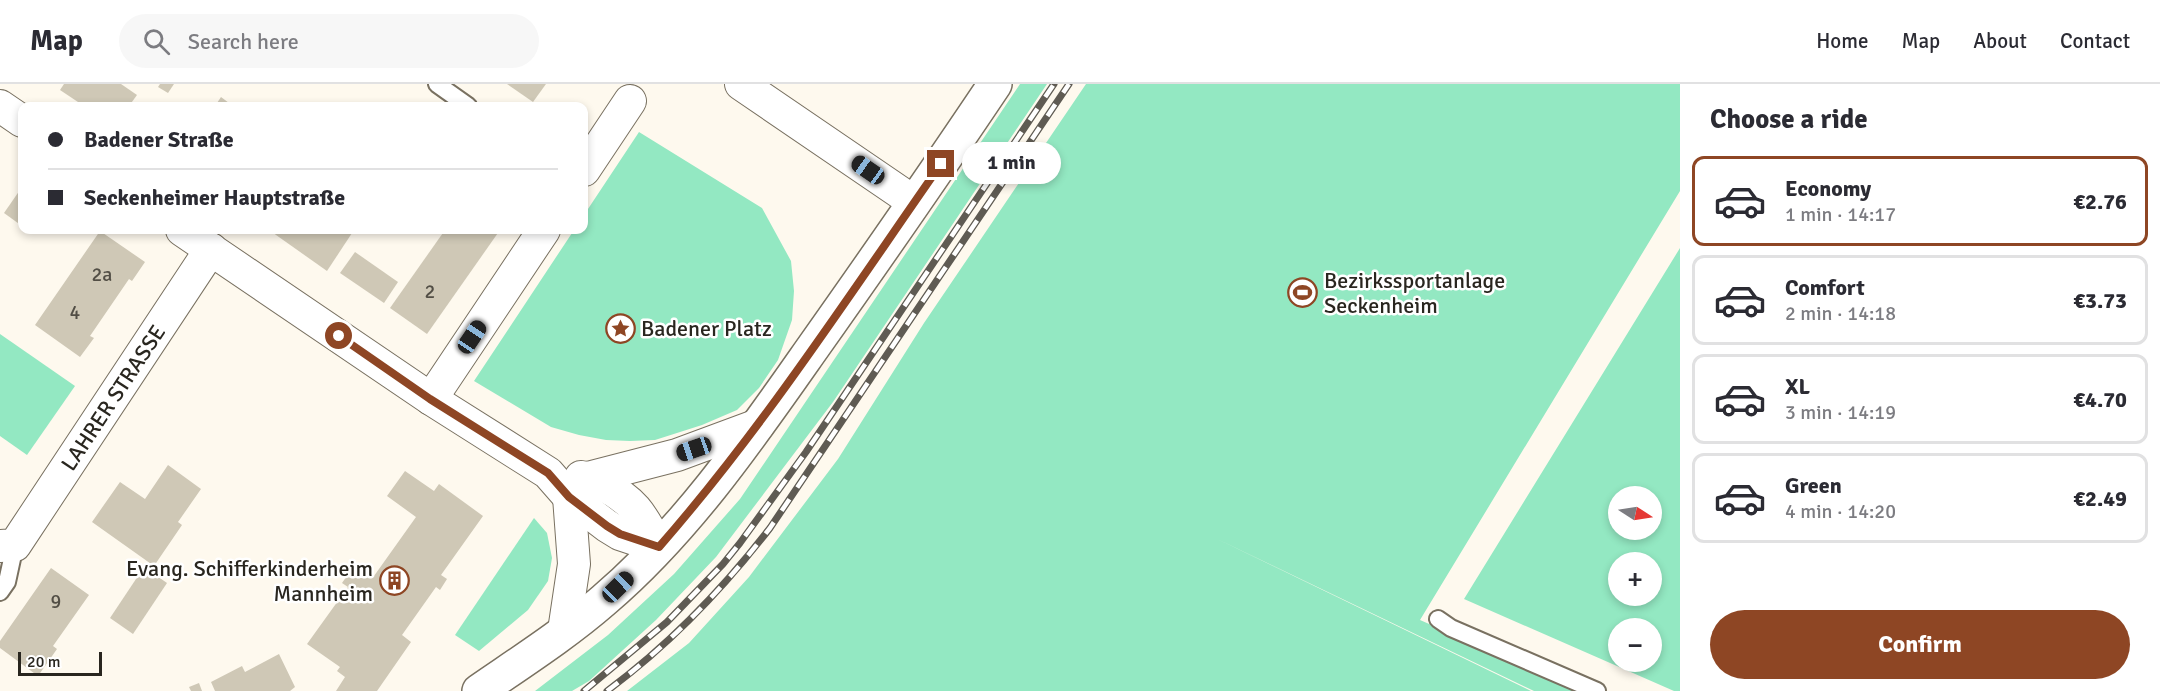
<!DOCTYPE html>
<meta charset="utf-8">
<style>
:root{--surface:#fff;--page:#f7f7f7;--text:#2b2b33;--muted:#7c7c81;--line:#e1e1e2;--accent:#8e4624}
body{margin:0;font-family:Signika,sans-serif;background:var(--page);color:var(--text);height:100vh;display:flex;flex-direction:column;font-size:22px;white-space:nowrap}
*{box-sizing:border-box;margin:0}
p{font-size:20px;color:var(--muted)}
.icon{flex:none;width:33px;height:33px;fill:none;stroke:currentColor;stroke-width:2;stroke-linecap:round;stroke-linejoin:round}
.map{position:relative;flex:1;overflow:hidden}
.panel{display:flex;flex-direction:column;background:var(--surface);width:480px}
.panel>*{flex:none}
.top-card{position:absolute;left:18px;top:18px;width:570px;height:132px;border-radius:12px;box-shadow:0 3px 9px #0003;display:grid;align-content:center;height:132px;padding:0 30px;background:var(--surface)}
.needle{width:39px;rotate:102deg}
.tools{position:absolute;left:1608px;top:402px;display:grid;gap:12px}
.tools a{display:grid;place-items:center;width:54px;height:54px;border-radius:50%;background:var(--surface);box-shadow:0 3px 9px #0003;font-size:30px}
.scale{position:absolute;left:18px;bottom:15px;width:84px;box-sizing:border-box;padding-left:6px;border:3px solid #29261f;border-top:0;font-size:16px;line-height:21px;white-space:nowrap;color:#29261f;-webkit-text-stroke:4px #fff;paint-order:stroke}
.end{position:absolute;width:27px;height:27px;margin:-14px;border:8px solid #8e4624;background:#fff;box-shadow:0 0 0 3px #fff}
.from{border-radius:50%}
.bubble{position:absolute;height:42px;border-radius:21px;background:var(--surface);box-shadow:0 3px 9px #0003;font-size:20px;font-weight:800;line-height:42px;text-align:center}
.car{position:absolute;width:18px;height:36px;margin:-18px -9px;border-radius:8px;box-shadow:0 0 4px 2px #0007;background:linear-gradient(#222 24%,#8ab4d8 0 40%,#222 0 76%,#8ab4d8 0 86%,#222 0)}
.top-card b{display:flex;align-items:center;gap:21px;height:57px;font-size:22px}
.top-card b+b{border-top:2px solid var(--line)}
.top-card i{width:15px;height:15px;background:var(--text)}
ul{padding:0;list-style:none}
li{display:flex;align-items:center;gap:18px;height:90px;margin:0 12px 9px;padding:0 18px;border:3px solid var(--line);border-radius:12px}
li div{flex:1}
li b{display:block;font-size:22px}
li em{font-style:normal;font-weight:800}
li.current{border-color:var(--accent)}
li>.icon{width:54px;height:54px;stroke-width:1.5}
h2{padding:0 30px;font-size:27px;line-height:72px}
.primary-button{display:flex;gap:12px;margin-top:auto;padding:12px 30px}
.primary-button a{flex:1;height:69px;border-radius:36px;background:var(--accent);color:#fff;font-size:24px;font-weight:800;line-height:69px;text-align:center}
header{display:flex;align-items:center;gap:36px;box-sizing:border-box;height:84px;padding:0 30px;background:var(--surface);border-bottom:2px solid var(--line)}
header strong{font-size:28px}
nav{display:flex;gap:33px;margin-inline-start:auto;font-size:21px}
.search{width:420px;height:54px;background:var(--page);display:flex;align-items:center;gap:15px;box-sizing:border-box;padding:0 21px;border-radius:33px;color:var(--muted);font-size:22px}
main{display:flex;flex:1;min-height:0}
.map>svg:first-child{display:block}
</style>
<header>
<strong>Map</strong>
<div class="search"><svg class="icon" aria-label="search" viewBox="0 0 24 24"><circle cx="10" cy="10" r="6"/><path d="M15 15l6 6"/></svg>Search here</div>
<nav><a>Home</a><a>Map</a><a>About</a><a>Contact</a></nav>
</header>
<main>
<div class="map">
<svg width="1680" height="607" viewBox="0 0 1680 607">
<rect width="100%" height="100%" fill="#fef9ee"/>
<g fill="#93e8c2" fill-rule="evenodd">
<path d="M1020,0h27l-214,318 -117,155 -60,63 -67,61 -17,10h-37l73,-56 66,-61 66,-75z"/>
<path d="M1086,0h594v107l-260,429 163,71h-49l-321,-154 318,154h-904l62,-48 60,-66 89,-118 86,-136z"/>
<path d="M639,48l123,76 29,53 3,30 -2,29 -14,40 -19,28 -22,22 -35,15 -47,15 -25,1 -24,-1 -27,-5 -28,-8 -77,-46 100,-151h10v-15z"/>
<path d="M1680,164v443h-6l-210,-92zM1618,412h34v34h-34zM1618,478h34v34h-34zM1618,544h34v34h-34z"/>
<path d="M0,250l75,52 -48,69 -27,-19z"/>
<path d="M534,434l13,15 5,25 -4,23 -20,29 -49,41 -24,-16z"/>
</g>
<g fill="#cfc8b6">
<path d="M64,0h57l16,11 -8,11h-45l-24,-16z"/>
<path d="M160,0h14l-6,9 -10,-6z"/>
<path d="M507,0h39l-13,18z"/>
<path d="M221,13l12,9h-18z"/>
<path d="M22,103v39l-18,-13z"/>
<path d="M269,146h85l-27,41z"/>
<path d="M445,146h55l-73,104 -37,-26z"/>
<path d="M100,147l45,31 -13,19 -3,-2 -39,57 4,2 -14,19 -45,-32z"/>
<path d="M355,168l43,30 -14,21 -44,-30z"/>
<path d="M168,381l33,24 -23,33 4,3 -28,41 -62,-44 28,-40 25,17z"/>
<path d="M405,387l29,20 5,-7 44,32 -42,59 6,4 -7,11 -4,-3 -34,48 9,7 -34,49h-41l9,-14 -8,-6 3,-4 -33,-23 41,-57 -6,-4 14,-20 18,13 42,-59 -29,-21z"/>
<path d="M144,483l23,16 -34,51 -23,-16z"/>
<path d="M51,484l38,27 -36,51 4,3 -19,27 -38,-28v-7z"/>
<path d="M279,570l16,33 -5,4h-75l-4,-9 31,-16 3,6z"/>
<path d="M199,599l3,8h-11l-2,-4z"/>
</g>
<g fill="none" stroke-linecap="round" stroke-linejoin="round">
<defs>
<g id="service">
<path d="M437,0l31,22"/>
<path d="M0,508l7,-10 8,-37"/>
<path d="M1438,535l13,9 146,63"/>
</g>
<g id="minor">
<path d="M741,0l173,118"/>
<path d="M0,22l22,15"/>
<path d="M584,86l46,-69"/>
<path d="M182,146l249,169 117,74 21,24 38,29 13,8 39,13"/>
<path d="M431,315l113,-169"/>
<path d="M581,393c8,1 14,4 22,8 33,17 39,31 56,62"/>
<path d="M588,394l89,-23 81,-30"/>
<path id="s1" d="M0,462l15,-1 196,-296"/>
<path d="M564,547l10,-67 -5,-67"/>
</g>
<path id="secondary" d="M479,607c42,-29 86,-57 125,-91 81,-69 144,-160 205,-247 63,-89 125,-178 186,-269"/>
</defs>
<use href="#service" stroke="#797161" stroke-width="20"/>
<use href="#minor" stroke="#797161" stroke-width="34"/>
<use href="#secondary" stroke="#797161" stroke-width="36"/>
<use href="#service" stroke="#fff" stroke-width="16"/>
<use href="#minor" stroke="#fff" stroke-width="32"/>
<use href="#secondary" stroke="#fff" stroke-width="33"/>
<defs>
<g id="rail">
<path d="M584,607l83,-69 56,-58 17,-21 66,-91 248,-368"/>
<path d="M607,607c62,-46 116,-102 163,-163l299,-444"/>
</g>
</defs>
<use href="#rail" stroke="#5f5b53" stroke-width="7"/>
<use href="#rail" stroke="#fff" stroke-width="4.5" stroke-dasharray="14" stroke-linecap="butt"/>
</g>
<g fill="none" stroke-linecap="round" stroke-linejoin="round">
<path stroke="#8e4624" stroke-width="8" d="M339,252l91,63 118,74 21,24 38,29 13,8 39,13c105,-120 191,-253 282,-383"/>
</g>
<defs>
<symbol id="stadium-ring" viewBox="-11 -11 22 22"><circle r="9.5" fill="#fff" stroke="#8e4624" stroke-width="1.5"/><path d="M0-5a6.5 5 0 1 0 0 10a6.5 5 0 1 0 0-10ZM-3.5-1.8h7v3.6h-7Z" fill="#8e4624"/></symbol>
<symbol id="sight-ring" viewBox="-11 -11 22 22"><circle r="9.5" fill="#fff" stroke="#8e4624" stroke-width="1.5"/><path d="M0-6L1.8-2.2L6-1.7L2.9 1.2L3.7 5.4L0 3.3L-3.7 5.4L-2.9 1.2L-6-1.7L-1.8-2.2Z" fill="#8e4624"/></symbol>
<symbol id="building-ring" viewBox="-11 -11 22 22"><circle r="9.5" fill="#fff" stroke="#8e4624" stroke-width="1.5"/><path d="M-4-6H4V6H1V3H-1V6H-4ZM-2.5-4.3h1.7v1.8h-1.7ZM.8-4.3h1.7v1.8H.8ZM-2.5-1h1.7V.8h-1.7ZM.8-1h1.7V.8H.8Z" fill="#8e4624"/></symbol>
</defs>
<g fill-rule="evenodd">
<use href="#stadium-ring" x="1286" y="192" width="33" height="33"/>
<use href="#sight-ring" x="604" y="228" width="33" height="33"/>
<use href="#building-ring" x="378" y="480" width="33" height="33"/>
</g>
<g text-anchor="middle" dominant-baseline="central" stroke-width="5" stroke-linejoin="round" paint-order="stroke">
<g font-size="20" fill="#524e45">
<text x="102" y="190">2a</text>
<text x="430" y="207">2</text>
<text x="75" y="228">4</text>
<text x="56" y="517">9</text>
</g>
<g font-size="22" fill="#29261f" stroke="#fff" text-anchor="start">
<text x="1324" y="196">Bezirkssportanlage<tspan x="1324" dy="25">Seckenheim</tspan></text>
<text x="641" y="244">Badener Platz</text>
<text x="373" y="484" text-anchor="end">Evang. Schifferkinderheim<tspan x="373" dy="25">Mannheim</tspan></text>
</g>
<g font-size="22" fill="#29261f" stroke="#fff">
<text stroke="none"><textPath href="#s1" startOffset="192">LAHRER STRASSE</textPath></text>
</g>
</g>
</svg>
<div class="tools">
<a><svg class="needle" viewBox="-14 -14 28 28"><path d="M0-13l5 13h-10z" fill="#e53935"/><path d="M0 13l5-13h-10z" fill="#7c7c81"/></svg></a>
<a>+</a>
<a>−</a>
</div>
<div class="scale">20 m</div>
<i class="end from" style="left:339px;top:252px"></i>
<i class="end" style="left:941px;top:80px"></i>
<div class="bubble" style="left:962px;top:58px;width:99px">1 min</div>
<i class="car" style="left:868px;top:86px;rotate:305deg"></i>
<i class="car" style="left:472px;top:253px;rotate:34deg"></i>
<i class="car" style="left:694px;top:365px;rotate:251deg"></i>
<i class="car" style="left:618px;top:503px;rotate:46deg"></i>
<div class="top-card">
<b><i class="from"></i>Badener Straße</b>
<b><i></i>Seckenheimer Hauptstraße</b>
</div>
</div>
<section class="panel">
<h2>Choose a ride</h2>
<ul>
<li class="current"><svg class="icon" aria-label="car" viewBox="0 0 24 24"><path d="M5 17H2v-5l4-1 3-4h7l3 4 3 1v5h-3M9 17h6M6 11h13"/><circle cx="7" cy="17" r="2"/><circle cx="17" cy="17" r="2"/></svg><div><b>Economy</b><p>1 min · 14:17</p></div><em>€2.76</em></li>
<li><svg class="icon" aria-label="car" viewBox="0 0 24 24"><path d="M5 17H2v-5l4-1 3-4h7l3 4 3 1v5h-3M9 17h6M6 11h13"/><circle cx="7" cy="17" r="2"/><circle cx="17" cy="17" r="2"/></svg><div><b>Comfort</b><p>2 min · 14:18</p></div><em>€3.73</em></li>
<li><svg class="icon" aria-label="car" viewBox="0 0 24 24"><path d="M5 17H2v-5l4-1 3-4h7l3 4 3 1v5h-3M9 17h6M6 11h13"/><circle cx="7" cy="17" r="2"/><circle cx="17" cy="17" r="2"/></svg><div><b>XL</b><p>3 min · 14:19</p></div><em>€4.70</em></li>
<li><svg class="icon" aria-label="car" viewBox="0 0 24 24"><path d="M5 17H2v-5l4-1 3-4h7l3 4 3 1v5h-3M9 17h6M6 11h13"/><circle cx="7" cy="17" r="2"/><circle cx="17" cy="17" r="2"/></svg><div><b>Green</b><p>4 min · 14:20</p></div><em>€2.49</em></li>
</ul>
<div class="primary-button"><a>Confirm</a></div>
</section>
</main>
